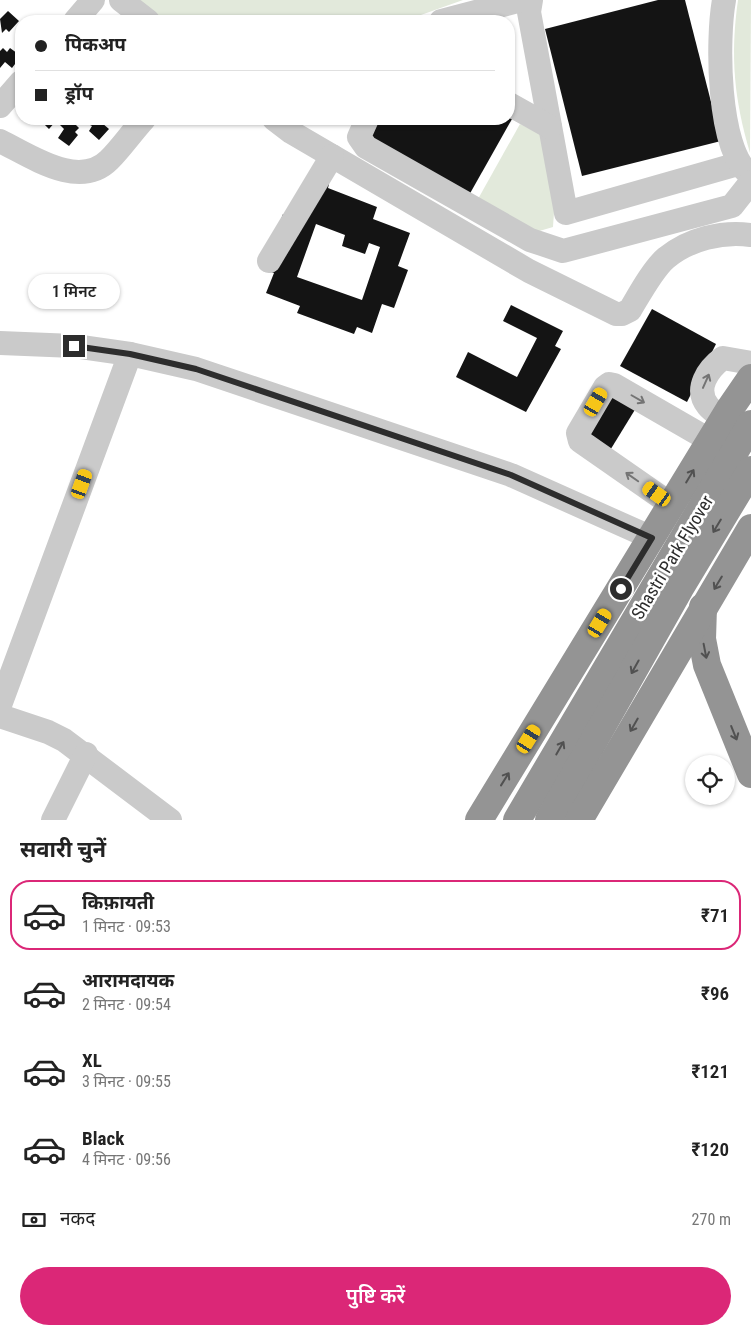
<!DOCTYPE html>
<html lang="hi">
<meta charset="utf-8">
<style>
:root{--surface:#fff;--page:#f6f6f6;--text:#222;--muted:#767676;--line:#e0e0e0;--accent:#db2777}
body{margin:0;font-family:"Roboto Condensed","Noto Sans Devanagari",sans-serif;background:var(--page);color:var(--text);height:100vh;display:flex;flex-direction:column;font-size:19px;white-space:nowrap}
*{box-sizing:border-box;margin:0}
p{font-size:16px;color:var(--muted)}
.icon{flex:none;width:28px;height:28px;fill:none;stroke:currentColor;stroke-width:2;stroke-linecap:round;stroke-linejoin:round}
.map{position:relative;height:820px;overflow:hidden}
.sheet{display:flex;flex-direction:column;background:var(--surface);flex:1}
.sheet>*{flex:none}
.guide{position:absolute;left:15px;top:15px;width:500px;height:110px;border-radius:20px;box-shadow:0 1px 4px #0004;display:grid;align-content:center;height:110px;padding:0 20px;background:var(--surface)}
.fabs{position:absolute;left:685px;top:755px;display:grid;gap:10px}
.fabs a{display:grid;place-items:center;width:50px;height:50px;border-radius:50%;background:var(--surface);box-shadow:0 1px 4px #0004;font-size:25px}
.end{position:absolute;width:22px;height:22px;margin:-11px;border:6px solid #2d2d2d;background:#fff;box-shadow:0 0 0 2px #fff}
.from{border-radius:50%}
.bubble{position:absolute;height:35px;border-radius:18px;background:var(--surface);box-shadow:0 1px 4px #0004;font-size:16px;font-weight:600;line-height:35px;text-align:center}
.car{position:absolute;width:15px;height:30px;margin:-15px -8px;border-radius:6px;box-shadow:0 0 4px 1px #0007;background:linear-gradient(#f5c518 24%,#345 0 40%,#f5c518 0 76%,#345 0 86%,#f5c518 0)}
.guide b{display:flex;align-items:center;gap:18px;height:48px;font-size:19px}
.guide b+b{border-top:1px solid var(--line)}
.guide i{width:12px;height:12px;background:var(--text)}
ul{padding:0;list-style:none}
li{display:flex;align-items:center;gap:15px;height:70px;margin:0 10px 8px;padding:0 10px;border:2px solid transparent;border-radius:20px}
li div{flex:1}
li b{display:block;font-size:19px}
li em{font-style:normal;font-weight:600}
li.selected{border-color:var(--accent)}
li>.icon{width:45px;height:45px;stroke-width:1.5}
h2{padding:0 20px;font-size:22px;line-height:60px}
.pay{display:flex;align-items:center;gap:12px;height:55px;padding:0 20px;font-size:19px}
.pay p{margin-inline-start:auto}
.cta{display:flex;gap:10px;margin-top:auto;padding:10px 20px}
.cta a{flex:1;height:58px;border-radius:30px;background:var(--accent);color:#fff;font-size:20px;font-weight:600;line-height:58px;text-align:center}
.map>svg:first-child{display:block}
</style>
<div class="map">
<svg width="751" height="820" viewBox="0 0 751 820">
<rect width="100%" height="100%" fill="#fff"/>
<g fill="#e2e9db">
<path d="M138,0h325l-59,21h-240z"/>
<path d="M738,0h13l-1,153c-16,-54 -20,-97 -12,-153z"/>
<path d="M520,124l23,11 12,62 -2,30 -17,5 -58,-33z"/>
</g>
<g fill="#141414" fill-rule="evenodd">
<path d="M658,0h27l36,141 -139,35 -37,-147z"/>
<path d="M8,11l11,10 -10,11 -3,-3 -4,4 -2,-14z"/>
<path d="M3,48l4,4 3,-4 11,8 -9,12 -7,-6 -5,6v-17z"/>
<path d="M509,118l3,1 -44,78 -103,-59 12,-19z"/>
<path d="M41,119h38l-4,5 4,4 -4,4 3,3 -9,11 -11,-8 6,-9 -8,-8 -7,8 -9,-9z"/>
<path d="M88,119h18l-4,4 7,6 -10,11 -10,-9 3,-5 -4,-2 2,-4z"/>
<path d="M307,176l22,8 -1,4 49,19 -4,12 37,14 -12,33 10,4 -14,38 -12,-4 -10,29 -15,-6 -3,7 -57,-21 3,-7 -34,-13 8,-20 -11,-4 20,-55 9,3zM316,224l29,11 -3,11 23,8 4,-11 11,4 -18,53 -65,-23z"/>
<path d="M511,305l52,26 -8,15 6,3 -35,63 -70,-35 12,-25 49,25 20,-39 -34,-17z"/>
<path d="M652,309l64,35 -29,58 -67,-36z"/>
<path d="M612,393l24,15 -27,44 -23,-15z"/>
</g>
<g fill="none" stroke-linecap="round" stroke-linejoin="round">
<g stroke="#cacaca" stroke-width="24">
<path d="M121,0l27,21"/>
<path d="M531,0l-2,12 37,201 172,-49"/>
<path d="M724,0c-7,38 -7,148 25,174"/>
<path d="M75,21l18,-21"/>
<path d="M441,21l81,-21"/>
<path d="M509,104l41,23"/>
<path d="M0,106l21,-24"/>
<path d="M274,119l17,13 238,139 87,43h6l8,-4c9,-15 23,-41 36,-52 23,-19 56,-27 85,-23"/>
<path d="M367,119l-8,18 7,10 164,93 33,11 169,-45 19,-24"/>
<path d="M0,141c31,15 79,49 109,19 13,-13 23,-28 35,-41"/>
<path d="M269,261l63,-105"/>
<path d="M0,343l74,3 56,8 66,15 315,106 141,63"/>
<path d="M724,419c-5,-4 -12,-8 -16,-13 -14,-17 0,-37 15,-48l28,5"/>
<path d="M672,505l-92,-64 -2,-8 27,-46 4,-3 5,1 97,56"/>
<path d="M0,705l130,-351"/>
<path d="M0,716l48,16 16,8 106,80"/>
<path d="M53,820l33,-66"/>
</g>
<g stroke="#949494" stroke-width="28">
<path d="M703,607l-1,32 5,26 44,109"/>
<path d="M479,820l250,-410 22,-32"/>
<path d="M517,820l234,-396"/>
<path d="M549,820l131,-232 71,-118"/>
<path d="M579,820l172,-292"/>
</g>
</g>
<defs><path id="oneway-shaft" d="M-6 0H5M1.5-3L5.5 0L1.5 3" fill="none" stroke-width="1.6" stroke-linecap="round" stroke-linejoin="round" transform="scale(1.25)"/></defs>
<g stroke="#747474">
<use href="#oneway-shaft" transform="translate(706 381) rotate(-66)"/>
<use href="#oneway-shaft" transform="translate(638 399) rotate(30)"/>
<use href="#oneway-shaft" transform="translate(632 477) rotate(-145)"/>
</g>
<g stroke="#515151">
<use href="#oneway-shaft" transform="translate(690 476) rotate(-59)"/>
<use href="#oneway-shaft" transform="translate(717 526) rotate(121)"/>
<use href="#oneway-shaft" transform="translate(718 583) rotate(121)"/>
<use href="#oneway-shaft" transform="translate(705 651) rotate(79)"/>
<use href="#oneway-shaft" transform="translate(635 667) rotate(119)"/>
<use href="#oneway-shaft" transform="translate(634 725) rotate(120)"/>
<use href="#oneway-shaft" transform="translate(734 733) rotate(68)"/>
<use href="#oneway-shaft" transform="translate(560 748) rotate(-60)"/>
<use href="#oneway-shaft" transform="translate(505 779) rotate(-58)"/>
</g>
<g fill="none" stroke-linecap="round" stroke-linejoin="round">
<path stroke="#2d2d2d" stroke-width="6" d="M74,346l56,8 66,15 315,106 141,63 -31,51"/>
</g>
<g text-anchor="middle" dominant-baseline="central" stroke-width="5" stroke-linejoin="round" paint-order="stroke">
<g font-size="18" fill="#2d2d2d" stroke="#fff">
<text transform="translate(672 557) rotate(-59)">Shastri Park Flyover</text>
</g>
</g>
</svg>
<div class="fabs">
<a><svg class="icon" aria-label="locate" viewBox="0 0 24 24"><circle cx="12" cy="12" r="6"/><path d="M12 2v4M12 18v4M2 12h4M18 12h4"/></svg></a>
</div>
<i class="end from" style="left:621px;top:589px"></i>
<i class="end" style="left:74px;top:346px"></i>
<div class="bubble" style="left:28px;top:274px;width:92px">1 मिनट</div>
<i class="car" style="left:596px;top:402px;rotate:30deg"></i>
<i class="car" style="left:82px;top:484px;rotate:20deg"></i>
<i class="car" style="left:657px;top:494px;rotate:305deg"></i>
<i class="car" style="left:600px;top:623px;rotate:31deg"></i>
<i class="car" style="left:529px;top:739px;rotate:32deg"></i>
<div class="guide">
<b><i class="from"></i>पिकअप</b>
<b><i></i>ड्रॉप</b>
</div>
</div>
<section class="sheet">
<h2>सवारी चुनें</h2>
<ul>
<li class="selected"><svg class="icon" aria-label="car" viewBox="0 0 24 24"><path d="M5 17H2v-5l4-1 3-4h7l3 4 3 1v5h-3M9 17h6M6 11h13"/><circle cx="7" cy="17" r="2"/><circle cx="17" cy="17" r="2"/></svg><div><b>किफ़ायती</b><p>1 मिनट · 09:53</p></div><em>₹71</em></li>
<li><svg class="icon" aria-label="car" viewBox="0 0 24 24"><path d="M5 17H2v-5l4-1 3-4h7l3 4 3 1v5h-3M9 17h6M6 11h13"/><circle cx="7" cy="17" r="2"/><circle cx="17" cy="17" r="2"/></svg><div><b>आरामदायक</b><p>2 मिनट · 09:54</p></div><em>₹96</em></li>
<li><svg class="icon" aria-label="car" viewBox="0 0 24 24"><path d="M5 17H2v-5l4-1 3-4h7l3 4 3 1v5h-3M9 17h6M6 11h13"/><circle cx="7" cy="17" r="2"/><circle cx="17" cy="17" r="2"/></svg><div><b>XL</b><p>3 मिनट · 09:55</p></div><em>₹121</em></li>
<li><svg class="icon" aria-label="car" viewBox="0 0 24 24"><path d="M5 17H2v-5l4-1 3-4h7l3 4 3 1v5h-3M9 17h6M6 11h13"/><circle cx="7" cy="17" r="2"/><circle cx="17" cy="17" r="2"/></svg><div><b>Black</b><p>4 मिनट · 09:56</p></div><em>₹120</em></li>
</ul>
<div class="pay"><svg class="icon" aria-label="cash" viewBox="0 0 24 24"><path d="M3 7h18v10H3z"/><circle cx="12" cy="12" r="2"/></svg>नकद<p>270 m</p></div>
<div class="cta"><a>पुष्टि करें</a></div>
</section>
